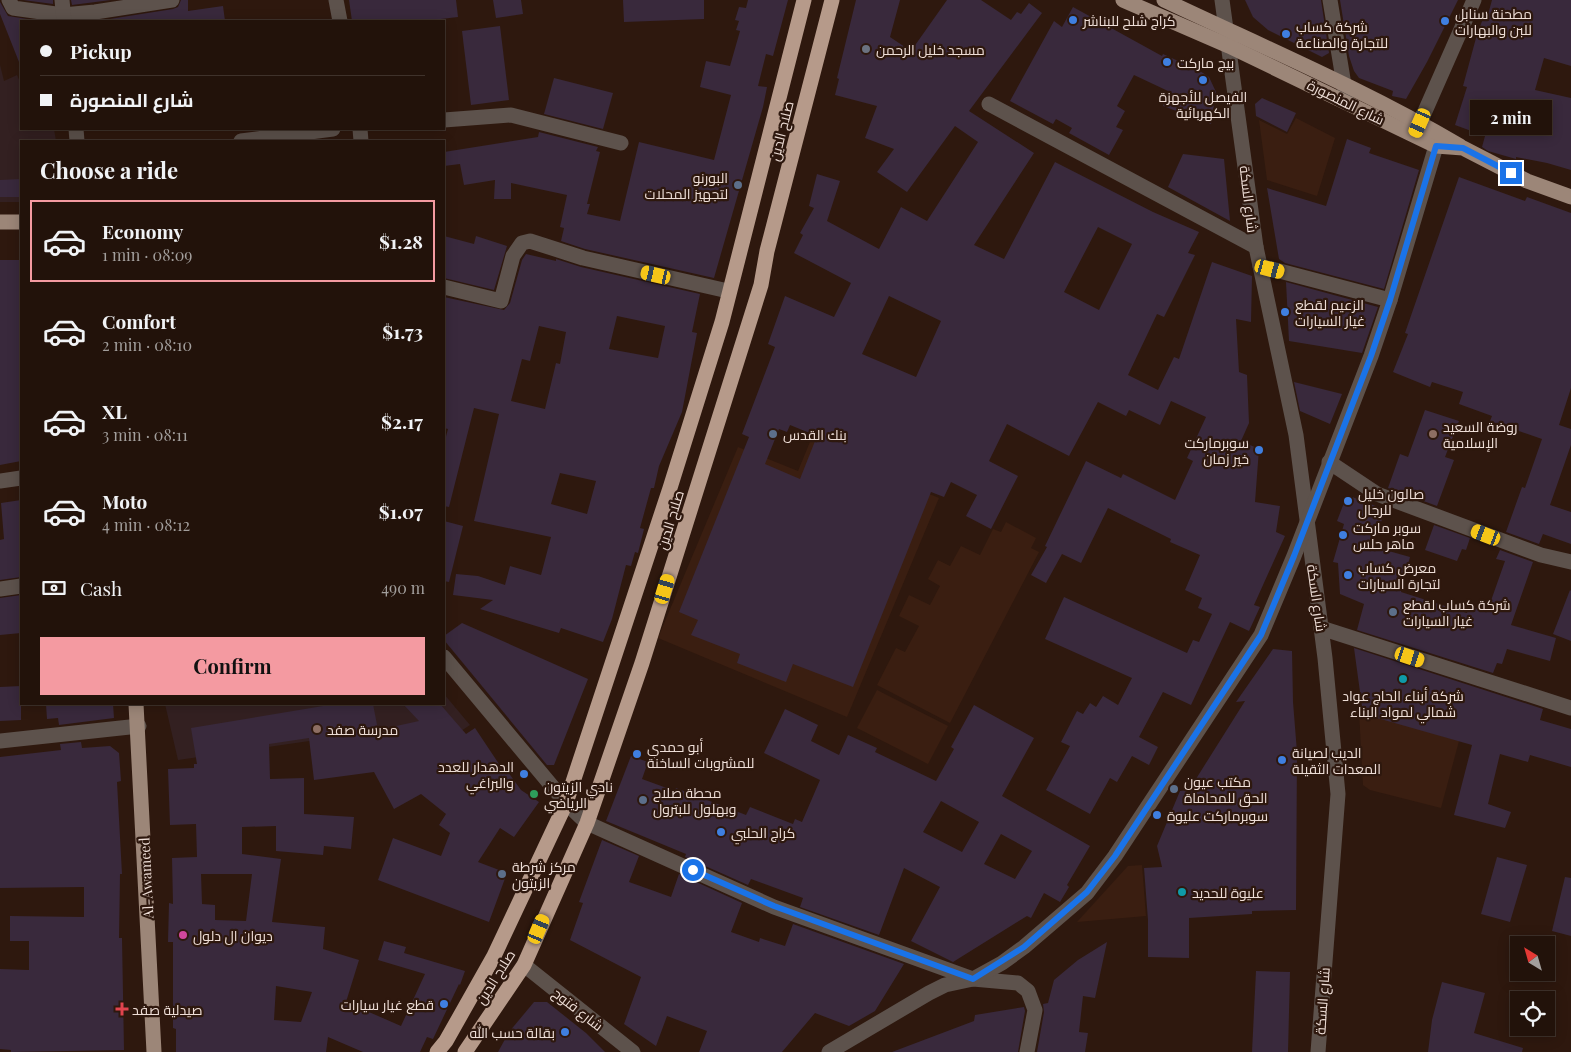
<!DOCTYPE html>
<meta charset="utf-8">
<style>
:root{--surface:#22120a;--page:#2a1b13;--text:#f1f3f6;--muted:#a29e9c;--line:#3f322b;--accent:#f49aa1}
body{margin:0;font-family:"Playfair Display",Cairo,serif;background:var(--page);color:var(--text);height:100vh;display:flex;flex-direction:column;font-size:19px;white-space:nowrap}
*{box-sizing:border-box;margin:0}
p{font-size:16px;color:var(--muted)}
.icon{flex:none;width:28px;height:28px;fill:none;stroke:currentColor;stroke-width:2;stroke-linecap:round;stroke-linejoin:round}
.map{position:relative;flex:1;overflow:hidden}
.side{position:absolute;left:20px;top:140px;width:425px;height:565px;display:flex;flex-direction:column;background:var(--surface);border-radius:0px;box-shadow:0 2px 12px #0003,0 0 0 1px var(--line)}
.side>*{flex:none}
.hud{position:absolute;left:20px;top:20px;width:425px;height:110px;border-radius:0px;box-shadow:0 2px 12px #0003,0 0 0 1px var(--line);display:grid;align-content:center;height:110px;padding:0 20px;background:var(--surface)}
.needle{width:32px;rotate:323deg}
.controls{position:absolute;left:1510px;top:936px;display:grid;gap:10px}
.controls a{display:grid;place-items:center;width:45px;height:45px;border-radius:0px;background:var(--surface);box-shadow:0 2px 12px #0003,0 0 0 1px var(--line);font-size:25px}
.end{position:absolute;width:22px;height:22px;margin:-11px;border:6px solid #1a73e8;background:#fff;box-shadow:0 0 0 2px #fff}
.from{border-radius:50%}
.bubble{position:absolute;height:35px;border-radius:0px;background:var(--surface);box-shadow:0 2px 12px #0003,0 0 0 1px var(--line);font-size:16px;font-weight:700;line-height:35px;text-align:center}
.car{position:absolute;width:15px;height:30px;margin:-15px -8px;border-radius:6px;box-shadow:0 0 4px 1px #0007;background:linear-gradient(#f5c518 24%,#345 0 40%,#f5c518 0 76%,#345 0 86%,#f5c518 0)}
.hud b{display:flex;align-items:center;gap:18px;height:48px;font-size:19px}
.hud b+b{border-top:1px solid var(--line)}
.hud i{width:12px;height:12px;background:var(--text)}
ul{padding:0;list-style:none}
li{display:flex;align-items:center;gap:15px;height:82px;margin:0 10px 8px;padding:0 10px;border:2px solid transparent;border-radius:0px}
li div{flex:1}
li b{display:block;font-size:19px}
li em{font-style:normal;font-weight:700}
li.on{border-color:var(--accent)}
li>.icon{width:45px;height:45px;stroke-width:1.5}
h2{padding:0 20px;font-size:22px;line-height:60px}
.pay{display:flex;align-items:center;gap:12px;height:55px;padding:0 20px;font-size:19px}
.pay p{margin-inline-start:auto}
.button{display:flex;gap:10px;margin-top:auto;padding:10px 20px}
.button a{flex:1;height:58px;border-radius:0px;background:var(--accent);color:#111;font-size:20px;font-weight:700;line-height:58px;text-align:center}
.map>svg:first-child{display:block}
</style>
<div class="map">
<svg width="1571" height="1052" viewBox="0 0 1571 1052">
<rect width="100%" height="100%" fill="#2e180e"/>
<g fill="#3a1e11">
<path d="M1296,118l39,20 -18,58 -50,-16 -8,-60 28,14z"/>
<path d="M812,437l64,27 -2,7 65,27 -92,219 -189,-79 80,-191 60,24z"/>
<path d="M1006,522l30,16 -5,10 8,4 -89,171 -73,-38 19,-37 9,4 14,-26 -20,-10 10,-21 21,10 10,-19 -12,-7 10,-19 12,6 11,-20 19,9 13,-26 8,3z"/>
<path d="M877,690l71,36 -20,38 -71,-36z"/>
<path d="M1359,711l100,30 -18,67 -71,-18 -7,-5z"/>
<path d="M1142,865l4,51 -69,6 51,-56z"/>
</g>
<g fill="#332021">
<path d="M0,65l4,16 13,-6 4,9v45h33l2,12h-35v61h-21z"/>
<path d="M444,694l26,31 -33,22 -72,-14 -187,27 -13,-56h279z"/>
</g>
<g fill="#39293c" fill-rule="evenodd">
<path d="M23,0h30v4z"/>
<path d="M71,0h40l-39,5z"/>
<path d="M181,0h7v11l35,-5 2,15h-128l76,-12 5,-2z"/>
<path d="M349,0h107l2,17 -34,4h-72z"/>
<path d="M493,0h28l2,14 -27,4z"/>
<path d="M623,0h81v19l-80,3z"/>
<path d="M748,0h40l-15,56 -7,-2 -8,32 9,1 -4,20 -49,171 -129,-29 -24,-8 3,-13 -4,-1 7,-32 -56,-12v16h-17l1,-19 -31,5 -4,-21 -16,2v-14l94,-15 1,-5 59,15 -2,4 4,1 -13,52h3l-3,10 33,7 19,-79 75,18 17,-65 -31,-8 6,-26 24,5 10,-35 -4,-1 3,-9 -4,-1 4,-13 7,1z"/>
<path d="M856,0h44l-10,37 21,14 36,-51h34l30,20 6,-8 4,2 8,-11 13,10 -73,98 65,42 -60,92 30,14 51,-97 98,50 46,20 -11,21 7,2 -31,62 -7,-3 -29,61 30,15 16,-33 5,2 33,-97 40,14 -1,46 -15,-3 3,53 8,3 2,48 -8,18 18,8 -4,53 25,4 -4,26 9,4 -31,69 6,2 -11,24 -19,-9 -39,83 -28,-13 -24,45 19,10 -9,18 -17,-9 -15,26 -7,-4 -20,36 -44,-24 24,-44 -9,-4 16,-31 6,3 7,-11 6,4 7,-11 15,9 14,-27 -87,-39 19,-42 123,56 6,-13 6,2 13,-28 -14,-6 4,-10 -17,-8 15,-35 -30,-13 1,-3 -63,-31 -27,55 -19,-9 -16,29 -15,-8 16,-28 -2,-1 41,-85 35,17 2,-4 52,26 18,-39 -6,-3 19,-41 -35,-16 -11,24 -31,-15 -3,6 -28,-14 -29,54 -62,-32 -18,37 29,15 -27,53 -25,-13 11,-21 -26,-13 -7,15 -13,-5 -78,195 -60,-23 -7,18 -49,-19 3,-9 -49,-19 7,-15 -19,-8 70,-175 -7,-3 33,-87 -7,-3 17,-48 49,21 17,-34 -57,-30 9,-18 -3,-2 14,-25 -5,-2 8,-32 23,7 -13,40 52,28 22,-42 26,14 51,-79 -23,-16 -48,66 -30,-20 17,-23 -29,-11 12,-32 -42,-11 4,-16 -2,-1zM1098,227l34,17 -33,66 -35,-18zM889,296l52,25 -25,56 -54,-23zM790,425l27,11 -17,43 -35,-15 14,-35 8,3z"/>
<path d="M1245,0h76l8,53 -7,4 -54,-27 -15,-13z"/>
<path d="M1340,0h118l-31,62 -21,37 -14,-3 1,-5 -34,-13 -5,-7 -5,-15z"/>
<path d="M1492,0h79v66l-27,-8 -9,32 36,8v72l-24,-7 -31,-6v2l-28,-8 -6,-4 3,-11 -30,-11 12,-38 -4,-1 13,-48 10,-28 3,1z"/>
<path d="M0,2l8,14 32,5h-19v46l-21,-53z"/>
<path d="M1073,7l89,49 1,-2 37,17 9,6 7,15 -5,32 -48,-18 5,-15 -34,-16 -17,31 8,5 -9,16 7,3 -14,25 -40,-22 3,-5 -16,-9 -3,5 -43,-23 44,-80 8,6z"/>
<path d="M500,26l9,74 -38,5 -9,-74z"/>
<path d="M554,78l59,15 -10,36 -59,-15z"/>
<path d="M1262,98l34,15 -9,19 -31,-16 -1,-12z"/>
<path d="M1347,139l24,9 -2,5 50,17 -35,119 -99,-26 -6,-4 -12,-71 59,18z"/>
<path d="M1183,154l41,5 6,62 -62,-34z"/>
<path d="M1459,177l66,24 2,-4 44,16v175l-12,37 12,4v16l-21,60 21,7v32l-28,-10 -4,10 -33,-12 16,-45 3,1 17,-49 -52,-18 2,-5 -33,-12 4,-12 -31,-10 -2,5 -37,-15 15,-38 -3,-1z"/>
<path d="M21,179v18h-21v-17z"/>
<path d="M444,236l30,8 2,-8 31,10 -13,44 -50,-12z"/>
<path d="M526,254l30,7v-2l25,8 119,27 -8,38 5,1 -15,79 -23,54 -5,22h-3l-11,40 4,1 -6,24 -3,-1 -4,14 -5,-1 -14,54 -9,23 -42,-14 -2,5 -79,-24 13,-9 -40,-5 3,-21 22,2 27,9 5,-19 31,9 10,-38 -77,-16 25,-107 -25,-6 -25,99 -5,-1v-62l4,-15 -4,-1v-131l60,13 6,-7 12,-43zM617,316l48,10 -7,32 -49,-9zM539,326l27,6 -6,32 -4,-1 -11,46 -34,-8 11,-42 8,2zM560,473l36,8 -9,33 -36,-10z"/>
<path d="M0,260h21v201l-21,4z"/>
<path d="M1286,282l92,25 -16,46 -73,-12z"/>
<path d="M1294,382l48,12 -12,30 -30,-13z"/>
<path d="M1425,410l34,11 -14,36 9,3 -17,46 -49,-18 12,-34 8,3z"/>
<path d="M1347,495l39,15 -15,36 39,11 -9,35 66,21 2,-7 18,6 18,-51 -9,-2 4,-9 33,12 -22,63 45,13 -6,23 -43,-12 -5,15 -5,-1 -4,10 -136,-43 7,-26 -24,-10 -2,-31 -5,-1 11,-38 -7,-3z"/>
<path d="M21,500v77l-21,3v-40l4,-1 -3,-36z"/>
<path d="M444,521l19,5 -14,56 -5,-1z"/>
<path d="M1434,525l36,13 -4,12 -4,-1 -5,12 -32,-11z"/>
<path d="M1570,590l1,1v50l-18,-7z"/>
<path d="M21,595v38l-21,2v-37z"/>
<path d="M462,623l126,56 -34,86h-7l-103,-125v-4z"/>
<path d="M1354,648l189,61 -3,11 31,9v38l-41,-12 -2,7 -28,-8 -12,50 23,8 -6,16 -51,-13 18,-70 -109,-31z"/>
<path d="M1273,649l19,2 1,51 4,50 -1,158 -44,1v3l-63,4v40l-41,-1v-37l-4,-52 18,-1 -5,-21 23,-55 9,-1 56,-89 -9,1z"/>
<path d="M21,686v34l-21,1v-34z"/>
<path d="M46,704h67l1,14 -55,7 -1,-7 -11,1z"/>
<path d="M335,704h38l5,26 41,-9 -16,-17h37l26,30 9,-6 26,39 2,-2 18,25 18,12 -25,35 -14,-9 -22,34 29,11 -18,49 -111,-42 15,-42 48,18 9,-23 -11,-8 7,-11 -25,-20 -27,15 -20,-37 -60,8 -5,-42 -40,6 1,35 34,-1v36l50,3 -3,32 -27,-3 -1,9 -47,-4v-25l-34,1v27l39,5 -9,63 53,5 -2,22 36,11 -13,42 55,24 24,-52 -47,-14 6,-19 22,6 -2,6 61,18 -5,14 -1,-1 -26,55 -6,-2 -7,15h-57l-35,-15 -2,15h-150v-23l-3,-1v-86h-5l1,-39 4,1 -1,-46 25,-1 -1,-33 -26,1 -2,-56 26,-1v-4h3l-6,-36zM201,874h51l-6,47 -31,-1v-15l-13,-1zM276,986l36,6 -11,30 -27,-2z"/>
<path d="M974,705l60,33 -32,58 88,50 -23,39 2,2 -9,15 -16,-9 -13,25 -4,-2 -74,46 -42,-21 29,-54 -36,-19 -25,67 -79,-28 3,-9 -52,-19 -3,6 -63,-28 1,-3 -80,-33 25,-65 17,6 -6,17 33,12 1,-3 70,27 4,-8 43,17 2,-5 7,3 18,-42 -56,-27 21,-44 33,16 -7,16 28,14 9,-20 29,13 -2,4 61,29 18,-32 -3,-2zM941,801l38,21 -17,30 -39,-20zM1001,834l31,17 -17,28 -31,-15z"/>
<path d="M81,742l1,6 28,-2 9,7 2,28 -4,1 5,92h-2l-1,64h3l2,112 -113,2v-2l-11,-1v-80l29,1v-29h-19v-25l74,1v-30l-84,1v-131l61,-7 -1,-6z"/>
<path d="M602,840l37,16 -10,26 42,15 8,-23 63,29 -11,29 28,10 1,-4 25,8 8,-22 111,40 -29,47 -26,15 -34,-13 -33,39h-83l8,-21 -40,-15 -11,30 -32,-22 17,-47 -71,-37 13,-37 -4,-1z"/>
<path d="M1497,857l30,8 -17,57 -29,-8z"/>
<path d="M1565,877l6,1v58l-19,-5z"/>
<path d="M1107,942l-12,56 -12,-2 -4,36 9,1 -3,19h-48l7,-40 -1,-8 5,-1 6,-23 24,-20z"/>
<path d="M1256,971l34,1 -2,80h-36z"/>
<path d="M1442,982l43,11 -11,40 49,15 -1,4h-94l4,-32z"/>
<path d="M534,1002h13l39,31 19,19h-107l11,-20z"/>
<path d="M1024,1007l1,4 -7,41h-126l82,-31 1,-6z"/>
</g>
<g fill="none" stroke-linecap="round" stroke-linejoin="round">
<g stroke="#5d524c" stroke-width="15">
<path d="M9,0l4,8 50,7 32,-3 77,-12"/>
<path d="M62,0l2,21"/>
<path d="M336,0l4,21"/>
<path d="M1222,0l34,247 40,188 29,223 13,136 -20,258"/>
<path d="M1330,0l17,103"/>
<path d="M989,104l267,143"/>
<path d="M444,120l67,-5 110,28"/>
<path d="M76,129l1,12"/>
<path d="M360,129l1,12"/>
<path d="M1415,134l59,-134"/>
<path d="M241,141l92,-12"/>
<path d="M1260,266l130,34"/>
<path d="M444,287l57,14 12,-45 9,-13 8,-2 53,17 145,33"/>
<path d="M1329,462l48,32 164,61 30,7"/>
<path d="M0,481l21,-3"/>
<path d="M0,589l21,-3"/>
<path d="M1321,628l250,80"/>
<path d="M444,657l122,146 21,20 187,84 199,72 45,4 10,8 7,19 -8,42"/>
<path d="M0,741l139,-15"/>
<path d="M524,965l109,87"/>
<path d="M829,1052l100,-59 16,-8 28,-6 29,-16 22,-16 63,-54 28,-37 146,-221 33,-79 77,-200 19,-56 46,-154"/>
</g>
<g stroke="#9c8678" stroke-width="15">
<path d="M1123,0l106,46 207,100 27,2 64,33 44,16"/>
<path d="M1164,0c99,47 201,90 296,146"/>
<path d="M0,222h21"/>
<path d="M136,704l18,348"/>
</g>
<g stroke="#b69a8a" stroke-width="15">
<path d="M437,1052l9,-11 48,-85 72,-153 104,-315 52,-166 82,-322"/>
<path d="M465,1052l59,-87 63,-142 55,-160 119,-378 6,-34 65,-251"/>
</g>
</g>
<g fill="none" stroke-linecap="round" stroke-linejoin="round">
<path stroke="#1a73e8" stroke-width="6" d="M693,870l81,36 199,73 51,-32 63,-55 28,-36 146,-221 33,-79 77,-200 19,-56 46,-154 27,2 48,25"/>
</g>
<g fill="#3f7fe0" stroke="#2e180e" stroke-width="2">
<circle cx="1073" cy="20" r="5"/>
<circle cx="1445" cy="21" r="5"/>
<circle cx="1286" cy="34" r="5"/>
<circle cx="1167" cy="62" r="5"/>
<circle cx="1203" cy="80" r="5"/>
<circle cx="1285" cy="312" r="5"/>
<circle cx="1259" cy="450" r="5"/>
<circle cx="1348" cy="501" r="5"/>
<circle cx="1343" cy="535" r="5"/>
<circle cx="1348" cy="575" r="5"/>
<circle cx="637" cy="754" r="5"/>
<circle cx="1282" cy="760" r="5"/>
<circle cx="524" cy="774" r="5"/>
<circle cx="1157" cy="815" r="5"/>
<circle cx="721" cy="832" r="5"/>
<circle cx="444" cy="1004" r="5"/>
<circle cx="565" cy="1032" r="5"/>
</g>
<circle fill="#6b7280" stroke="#2e180e" stroke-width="2" cx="866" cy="49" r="5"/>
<g fill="#5c6f8a" stroke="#2e180e" stroke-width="2">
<circle cx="738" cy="185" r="5"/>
<circle cx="773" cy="434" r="5"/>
<circle cx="1393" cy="612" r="5"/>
<circle cx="1174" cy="789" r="5"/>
<circle cx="643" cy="800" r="5"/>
<circle cx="502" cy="874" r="5"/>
</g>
<g fill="#8d6e63" stroke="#2e180e" stroke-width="2">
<circle cx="1433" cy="434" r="5"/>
<circle cx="317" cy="729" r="5"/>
</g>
<g fill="#0f9aa8" stroke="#2e180e" stroke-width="2">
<circle cx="1403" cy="679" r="5"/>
<circle cx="1182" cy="892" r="5"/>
</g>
<circle fill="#2e9e5b" stroke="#2e180e" stroke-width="2" cx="534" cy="794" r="5"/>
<circle fill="#d1479c" stroke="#2e180e" stroke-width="2" cx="183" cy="935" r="5"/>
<path fill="#e0444e" stroke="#2e180e" stroke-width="2" d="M119.5 1001.5h5v5h5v5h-5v5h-5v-5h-5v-5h5z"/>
<g text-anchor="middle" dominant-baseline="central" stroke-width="4.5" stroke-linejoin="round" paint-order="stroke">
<g font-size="14" fill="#eeded7" stroke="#2e180e" text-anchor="start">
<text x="1455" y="13">مطحنة سنابل<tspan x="1455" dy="16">للبن والبهارات</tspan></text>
<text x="1083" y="20">كراج شلح للبناشر</text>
<text x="1296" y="26">شركة كساب<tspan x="1296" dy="16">للتجارة والصناعة</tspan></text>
<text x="876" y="49">مسجد خليل الرحمن</text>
<text x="1177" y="62">بيج ماركت</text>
<text x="1203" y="96" text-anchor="middle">الفيصل للأجهزة<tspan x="1203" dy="16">الكهربائية</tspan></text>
<text x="728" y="177" text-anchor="end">البورنو<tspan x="728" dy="16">لتجهيز المحلات</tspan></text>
<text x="1295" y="304">الزعيم لقطع<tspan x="1295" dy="16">غيار السيارات</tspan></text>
<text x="1443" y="426">روضة السعيد<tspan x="1443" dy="16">الإسلامية</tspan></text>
<text x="783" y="434">بنك القدس</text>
<text x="1249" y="442" text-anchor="end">سوبرماركت<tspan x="1249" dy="16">خير زمان</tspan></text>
<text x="1358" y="493">صالون خليل<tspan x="1358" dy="16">للرجال</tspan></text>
<text x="1353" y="527">سوبر ماركت<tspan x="1353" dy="16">ماهر حلس</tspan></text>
<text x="1358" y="567">معرض كساب<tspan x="1358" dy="16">لتجارة السيارات</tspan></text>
<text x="1403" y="604">شركة كساب لقطع<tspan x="1403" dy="16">غيار السيارات</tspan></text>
<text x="1403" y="695" text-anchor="middle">شركة أبناء الحاج عواد<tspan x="1403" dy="16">شمالي لمواد البناء</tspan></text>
<text x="327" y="729">مدرسة صفد</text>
<text x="647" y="746">أبو حمدي<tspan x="647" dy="16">للمشروبات الساخنة</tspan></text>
<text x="1292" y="752">الديب لصيانة<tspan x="1292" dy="16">المعدات الثقيلة</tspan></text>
<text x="514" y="766" text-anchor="end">الدهدار للعدد<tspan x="514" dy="16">والبراغي</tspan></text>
<text x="1184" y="781">مكتب عيون<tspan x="1184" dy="16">الحق للمحاماة</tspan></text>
<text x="544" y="786">نادي الزيتون<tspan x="544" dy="16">الرياضي</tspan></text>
<text x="653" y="792">محطة صلاح<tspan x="653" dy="16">وبهلول للبترول</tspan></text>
<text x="1167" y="815">سوبرماركت عليوة</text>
<text x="731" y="832">كراج الحلبي</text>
<text x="512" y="866">مركز شرطة<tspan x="512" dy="16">الزيتون</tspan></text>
<text x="1192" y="892">عليوة للحديد</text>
<text x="193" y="935">ديوان ال دلول</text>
<text x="434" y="1004" text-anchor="end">قطع غيار سيارات</text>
<text x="132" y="1009">صيدلية صفد</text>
<text x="555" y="1032" text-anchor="end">بقالة حسب الله</text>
</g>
<g font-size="14" fill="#eeded7" stroke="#2e180e">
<text transform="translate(1346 102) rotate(26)">شارع المنصورة</text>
<text transform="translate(781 131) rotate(-76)">صلاح الدين</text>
<text transform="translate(1249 199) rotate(83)">شارع السكة</text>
<text transform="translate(670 520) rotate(-73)">صلاح الدين</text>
<text transform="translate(1317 598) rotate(82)">شارع السكة</text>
<text transform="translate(146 878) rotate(-93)">Al-Awameed</text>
<text transform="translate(495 977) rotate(-58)">صلاح الدين</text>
<text transform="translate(1322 1001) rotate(-86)">شارع السكة</text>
<text transform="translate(578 1009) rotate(38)">شارع فتوح</text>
</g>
</g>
</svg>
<div class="controls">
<a><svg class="needle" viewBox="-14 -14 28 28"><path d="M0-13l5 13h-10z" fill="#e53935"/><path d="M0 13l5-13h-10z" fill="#a29e9c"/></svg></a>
<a><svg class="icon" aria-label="locate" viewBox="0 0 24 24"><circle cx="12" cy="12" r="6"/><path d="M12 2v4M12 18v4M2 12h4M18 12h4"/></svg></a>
</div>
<i class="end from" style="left:693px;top:870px"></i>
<i class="end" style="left:1511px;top:173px"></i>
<div class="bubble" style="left:1470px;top:100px;width:82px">2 min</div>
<i class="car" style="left:1420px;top:123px;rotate:204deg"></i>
<i class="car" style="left:1270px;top:269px;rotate:105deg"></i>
<i class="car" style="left:656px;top:275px;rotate:283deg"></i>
<i class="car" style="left:1486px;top:535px;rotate:291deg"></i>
<i class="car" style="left:665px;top:589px;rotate:17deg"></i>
<i class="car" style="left:1410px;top:657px;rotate:108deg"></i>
<i class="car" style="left:539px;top:929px;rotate:23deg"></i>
<div class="hud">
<b><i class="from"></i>Pickup</b>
<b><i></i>شارع المنصورة</b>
</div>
<section class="side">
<h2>Choose a ride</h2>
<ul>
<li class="on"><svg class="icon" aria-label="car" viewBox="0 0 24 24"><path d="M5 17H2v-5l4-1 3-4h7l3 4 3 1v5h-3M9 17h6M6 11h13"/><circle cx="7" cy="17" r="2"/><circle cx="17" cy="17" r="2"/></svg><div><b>Economy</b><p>1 min · 08:09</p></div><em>$1.28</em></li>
<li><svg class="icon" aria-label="car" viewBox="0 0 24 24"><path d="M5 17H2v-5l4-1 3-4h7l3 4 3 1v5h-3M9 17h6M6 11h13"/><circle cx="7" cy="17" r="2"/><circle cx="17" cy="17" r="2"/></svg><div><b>Comfort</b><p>2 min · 08:10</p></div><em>$1.73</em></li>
<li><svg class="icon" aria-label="car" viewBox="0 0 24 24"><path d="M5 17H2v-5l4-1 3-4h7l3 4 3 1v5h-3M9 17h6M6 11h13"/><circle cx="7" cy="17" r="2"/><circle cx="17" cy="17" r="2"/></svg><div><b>XL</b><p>3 min · 08:11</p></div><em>$2.17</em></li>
<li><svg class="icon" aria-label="car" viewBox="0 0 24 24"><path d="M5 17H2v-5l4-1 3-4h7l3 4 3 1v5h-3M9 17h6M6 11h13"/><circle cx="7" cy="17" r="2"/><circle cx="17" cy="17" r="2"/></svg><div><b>Moto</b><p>4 min · 08:12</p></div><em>$1.07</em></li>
</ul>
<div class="pay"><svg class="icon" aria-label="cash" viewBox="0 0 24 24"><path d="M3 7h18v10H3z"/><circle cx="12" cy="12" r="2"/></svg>Cash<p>490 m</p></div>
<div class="button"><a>Confirm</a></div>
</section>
</div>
